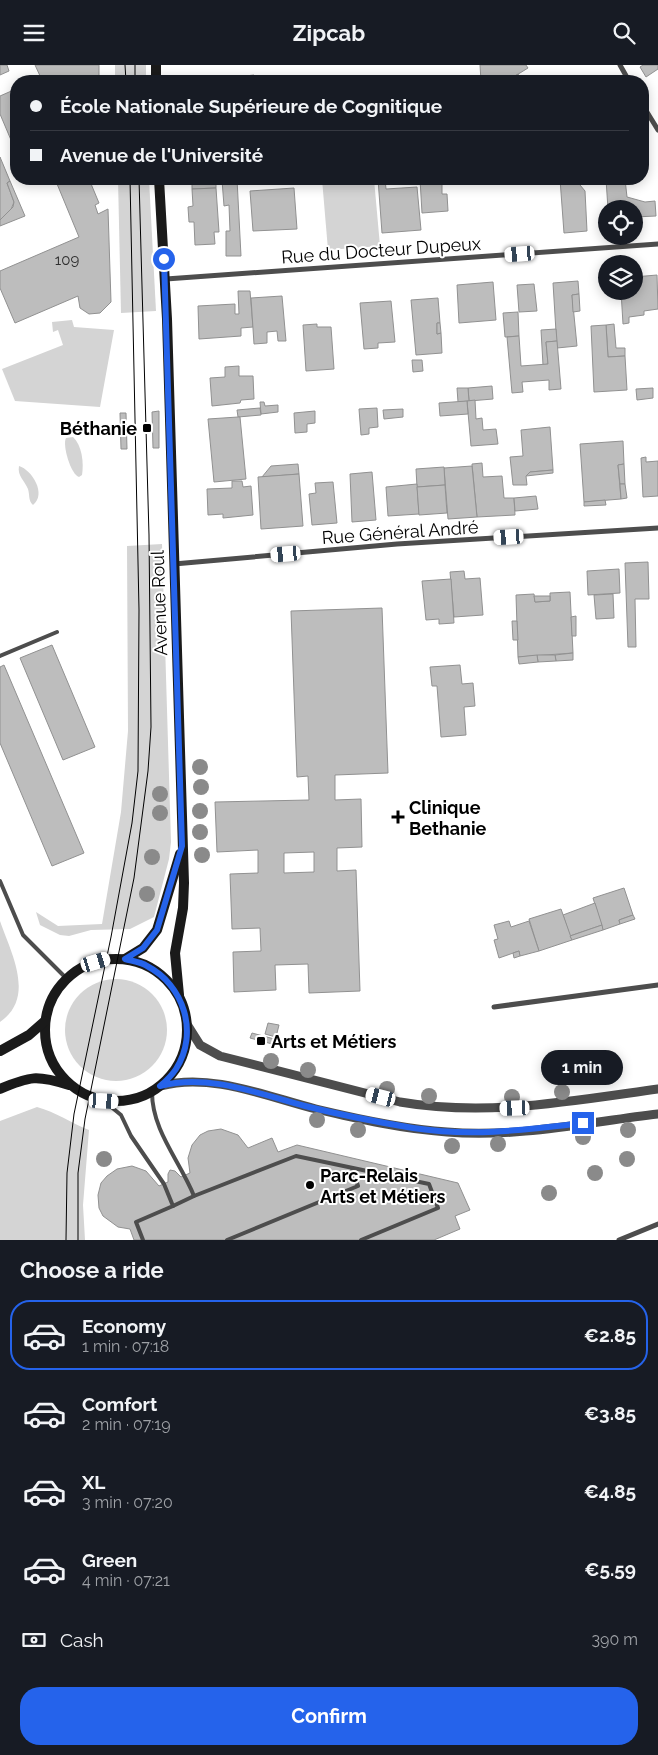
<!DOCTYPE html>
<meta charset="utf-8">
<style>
:root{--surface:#171b24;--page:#242831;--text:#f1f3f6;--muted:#9ea1a6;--line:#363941;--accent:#2563eb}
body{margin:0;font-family:Raleway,sans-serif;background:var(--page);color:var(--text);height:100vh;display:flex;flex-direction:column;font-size:19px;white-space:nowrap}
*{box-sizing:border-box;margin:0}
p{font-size:16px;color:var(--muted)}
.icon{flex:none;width:28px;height:28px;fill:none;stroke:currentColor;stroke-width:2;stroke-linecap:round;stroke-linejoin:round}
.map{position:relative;height:1175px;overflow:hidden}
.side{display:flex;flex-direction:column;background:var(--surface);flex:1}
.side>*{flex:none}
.banner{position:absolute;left:10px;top:10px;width:639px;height:110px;border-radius:20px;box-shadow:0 2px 12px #0003;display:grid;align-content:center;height:110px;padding:0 20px;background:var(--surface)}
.buttons{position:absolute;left:598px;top:135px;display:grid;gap:10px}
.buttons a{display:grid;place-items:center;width:45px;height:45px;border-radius:50%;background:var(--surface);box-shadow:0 2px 12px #0003;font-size:25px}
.end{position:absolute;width:22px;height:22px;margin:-11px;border:6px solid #2563eb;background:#fff;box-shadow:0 0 0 2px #fff}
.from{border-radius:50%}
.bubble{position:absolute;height:35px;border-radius:18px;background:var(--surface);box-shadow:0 2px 12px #0003;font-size:16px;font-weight:700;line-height:35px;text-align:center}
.car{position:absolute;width:15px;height:30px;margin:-15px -8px;border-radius:6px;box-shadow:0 0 4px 1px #0007;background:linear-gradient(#fff 24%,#345 0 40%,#fff 0 76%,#345 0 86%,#fff 0)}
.banner b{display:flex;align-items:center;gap:18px;height:48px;font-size:19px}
.banner b+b{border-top:1px solid var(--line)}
.banner i{width:12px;height:12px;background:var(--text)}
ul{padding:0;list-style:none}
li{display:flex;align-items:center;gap:15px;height:70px;margin:0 10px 8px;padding:0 10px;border:2px solid transparent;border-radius:20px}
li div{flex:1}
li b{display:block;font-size:19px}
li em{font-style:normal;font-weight:700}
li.current{border-color:var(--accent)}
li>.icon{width:45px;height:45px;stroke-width:1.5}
h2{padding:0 20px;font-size:22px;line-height:60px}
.pay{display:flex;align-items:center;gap:12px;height:55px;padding:0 20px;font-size:19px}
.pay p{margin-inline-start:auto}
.cta{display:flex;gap:10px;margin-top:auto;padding:10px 20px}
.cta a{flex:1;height:58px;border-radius:20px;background:var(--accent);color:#fff;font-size:20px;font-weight:700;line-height:58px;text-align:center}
header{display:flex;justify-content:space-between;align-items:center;height:65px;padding:0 20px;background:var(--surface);font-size:22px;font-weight:700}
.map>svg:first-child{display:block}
</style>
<header><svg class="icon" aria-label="menu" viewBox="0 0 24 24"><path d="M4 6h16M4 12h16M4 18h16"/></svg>Zipcab<svg class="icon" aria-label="search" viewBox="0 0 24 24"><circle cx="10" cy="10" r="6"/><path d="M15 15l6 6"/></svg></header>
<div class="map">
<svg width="658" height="1175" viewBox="0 0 658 1175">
<rect width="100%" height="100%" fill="#fff"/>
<g fill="#d4d4d4">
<rect x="115" y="0" width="31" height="16"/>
<path d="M118,114h31l7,132 -35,2z"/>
<path d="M322,114h52l6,67 -52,4z"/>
<path d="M72,255l2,7 40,3 -14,77 -85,-6 -13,-32 61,-24 -5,-15 -5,2 -1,-10z"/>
<path d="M73,372c9,8 11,26 9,38l-3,2c-8,-2 -17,-32 -13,-39z"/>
<path d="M19,401c13,4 28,28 14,39 -5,-5 -3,-9 -5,-16 -3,-8 -11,-13 -9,-23z"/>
<path d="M162,479l9,298 -2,17 -15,58 -24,12 -39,1 -22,6 -9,-1 -20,-10 -4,-13 22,14 44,-2 19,-112 7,-81 -1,-185z"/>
<path d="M0,856c11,32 36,76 0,101z"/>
<circle cx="116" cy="965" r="51"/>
<path d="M37,1042c19,5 34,16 52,23l-6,75 2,35h-85v-119z"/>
</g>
<g fill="#bdbdbd" stroke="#919191" fill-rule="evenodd">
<path d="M0,0h7l2,6 -9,4z"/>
<path d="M35,0h64v16h-65l7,-3z"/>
<path d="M480,0h46l2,3 -21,13h-26z"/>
<path d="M643,0h15v4l-12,8 -6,-10z"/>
<path d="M518,9l4,7h-15z"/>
<path d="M254,10l1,6h-9l-1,-5z"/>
<rect x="257" y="11" width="10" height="5"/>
<path d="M200,14v2h-13v-1z"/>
<path d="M16,24v49l-5,2 -11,-26v-18z"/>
<path d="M0,92l10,24 -3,2 7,19 -4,10 -10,8z"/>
<path d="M55,114h34l10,24 -4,2 3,9 10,-5 3,93 -11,11 -11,1 -9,-6 -2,-12 -63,27 -15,-35v-17l79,-34z"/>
<path d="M237,114l4,77h-15v-25h4l-1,-26 -5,1 -2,-26z"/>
<path d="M378,114h7l1,10 31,-2 4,43 -39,3z"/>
<path d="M420,114h9v4h13v11h5l1,17 -26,2z"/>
<path d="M560,114h15l10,12 2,40 -23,2z"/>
<path d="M606,114h19l2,18 18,5 10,-1 1,15 -22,1v-8h-26z"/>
<path d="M10,116l15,35 -25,10v-6l13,-13 1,-5 -7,-19z"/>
<path d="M216,118v5l-24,1v-5z"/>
<path d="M216,123l3,44h-5l1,12 -20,1 -1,-23h-5l-1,-15 5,-1 -1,-17z"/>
<path d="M294,123l3,41 -44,2 -3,-40z"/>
<path d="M657,210l1,34 -14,2v4l-15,2v6l-6,1 -2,-33h13v-14z"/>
<path d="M578,216l1,13 -7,1 5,51 -20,2 -4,-65z"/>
<path d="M493,217l3,38 -37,3 -2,-38z"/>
<path d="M534,219l3,27 -18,1 -2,-27z"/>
<path d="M238,226h12l3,36 -12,1v8l-42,3 -1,-33 37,-2v10h4z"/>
<path d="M579,229l1,17 -7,1 -1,-17z"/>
<path d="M282,231l4,45h-8l-1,-10 -10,1v11l-13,1 -3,-46z"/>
<path d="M438,233l2,25h-3v11l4,-1 1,20 -26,2 -5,-55z"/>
<path d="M391,236l4,41 -17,1v5l-14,1 -4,-46z"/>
<path d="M518,247l1,24 -14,1 -2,-24z"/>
<path d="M437,258h3l1,10 -4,1z"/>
<path d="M317,259v3h14l3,42 -28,2 -3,-46z"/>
<path d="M614,259l2,24h9v8l-17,1 -2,-32z"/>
<path d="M606,260l2,32 17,-1 2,34 -33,2 -3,-66z"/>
<path d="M556,264l1,12 -11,1 2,22 -5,1 -2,-35z"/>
<path d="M519,271l2,30 27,-2 -2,-22 11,-1 4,48 -12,1v-10l-27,2 1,10 -11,1 -5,-56z"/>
<path d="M412,295h10l1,11 -10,1z"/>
<path d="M239,301v10h14l1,23 -13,1 -1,3 -28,3 -2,-28 15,-1v-10z"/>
<path d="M492,321l1,13 -24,2 -1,-13z"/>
<path d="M457,323h11l1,13 -11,1z"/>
<path d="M653,323v10l-16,2 -1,-11z"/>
<path d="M475,335l1,19 6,-1 1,12 13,-1 2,15 -27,2 -4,-45z"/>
<path d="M467,336l1,13 -28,2 -1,-13z"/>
<path d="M260,337h4l1,4 13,-1v7l-17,2z"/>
<path d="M260,343l1,7 -23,2 -1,-7z"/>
<path d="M377,343l1,19 -9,1v6l-8,1 -2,-26z"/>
<path d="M403,344v8l-19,2 -1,-9z"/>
<path d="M159,346v37h-6l-1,-36z"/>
<path d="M315,346v12l-8,1v8l-12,1 -1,-20z"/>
<path d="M120,348h6l1,36h-6z"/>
<path d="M238,352h2l6,62 -32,3 -6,-63z"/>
<path d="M550,362l3,43 -23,2 -4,4 1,9h-14l-3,-28 13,-1 -2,-26z"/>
<path d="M623,376l1,23 -6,1 3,34 -37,3 -4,-58z"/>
<path d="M646,392v5l12,-1v35l-15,1 -2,-39z"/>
<path d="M482,398l1,14 19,-1 2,22h10l1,17 -38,2 -5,-53z"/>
<path d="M298,399l1,10 -37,3 9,-11z"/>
<path d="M624,399l1,20h-5l-2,-19z"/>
<path d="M472,401l5,51 -29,2 -4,-51z"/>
<path d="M444,402l1,18 -28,2 -1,-18z"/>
<path d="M553,405v3l-27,3 4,-4z"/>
<path d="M372,407l4,48 -24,2 -2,-48z"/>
<path d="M299,409l4,52 -42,3 -3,-52z"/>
<path d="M232,416h10l1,6 8,-1 2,29 -30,3v-4l-15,1 -1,-26 25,-1z"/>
<path d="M333,417l4,41 -25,2 -3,-31 7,-1 -1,-10z"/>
<path d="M417,419l2,30 -31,2 -2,-29z"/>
<path d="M620,419h5l2,14 -6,1z"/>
<path d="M445,420l2,28 -28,2 -2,-28z"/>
<path d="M536,431l2,13 -23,2 -1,-13z"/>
<path d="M605,435l1,5 -22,1v-4z"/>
<path d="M648,497l1,37h-14l1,48h-8l-3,-84z"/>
<path d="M619,504l1,24 -32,2 -1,-24z"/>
<path d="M464,506l1,8 15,-1 3,37 -29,2 -4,-45z"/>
<path d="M451,514l3,44 -15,1v-5l-13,1 -4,-39z"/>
<path d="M570,527l3,61 -55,4 -2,-62 18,-1 1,8 15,-1v-8z"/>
<path d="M613,529l1,24 -18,1 -2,-24z"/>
<path d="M534,531h16v5l-15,1z"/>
<path d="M382,543l6,165 -53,2v25l26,-1 1,48 -25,1v23l19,-1 4,121 -51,2 -1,-29 -33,1 1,25 -42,2 -1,-40 28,-1 -1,-23 -28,1 -2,-55 28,-1v-23l-41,2 -2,-50 94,-2 -1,-24 -11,1 -6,-166zM314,787v20l-30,1v-20z"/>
<path d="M576,551v20h-4l-1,-19z"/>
<path d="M512,556h5l1,19h-5z"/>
<path d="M52,580l43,102 -32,13 -43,-102z"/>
<path d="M573,588v7l-17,1 -1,-6z"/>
<path d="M537,590h18l1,6 -18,1z"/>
<path d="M537,590l1,7 -19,2 -1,-7z"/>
<path d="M4,600l80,188 -32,13 -52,-123v-76z"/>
<path d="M460,600l2,19 11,-1 2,23 -11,1 2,28 -25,2 -4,-51h-5l-2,-19z"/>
<path d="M624,823l9,27 -14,5 1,4 -17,6 -10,-32z"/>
<path d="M595,838l7,22 -32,11 -7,-21z"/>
<path d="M561,844l11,31 -33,11 -10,-32z"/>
<path d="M633,850l2,4 -15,5 -1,-4z"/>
<path d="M509,856l2,6 18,-6 10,30 -19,5 -1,-5 -20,7 -5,-18 4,-1 -4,-14z"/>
<path d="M602,860l1,5 -31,10 -2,-4z"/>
<path d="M519,886l1,5 -6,2 -1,-5z"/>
<path d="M268,958l11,2 -3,12 -11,-3z"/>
<path d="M252,968l26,7 -2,5 -26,-7z"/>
<path d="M221,1064l17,6 10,13 24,-10 6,14 19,-7 161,38 12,27 -15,6 5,13 -26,11h-300l-4,-11 -12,-2 -15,-11 -4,-8 -1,-13 3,-12 6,-7 10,-7 15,-3 14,5 13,15 9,-4v-8l2,-4 5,1 6,6 9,-4 -2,-15 4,-13 8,-10 8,-4z"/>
</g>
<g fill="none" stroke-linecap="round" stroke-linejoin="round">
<g stroke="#4d4d4d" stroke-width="4">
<path d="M0,591l57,-24"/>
<path d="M0,816l23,54 43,43"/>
<path d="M152,1027c0,39 28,69 42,104l102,-40 133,28 9,24 -77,32"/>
<path d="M104,1036l17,14 10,21 33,48 9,22 -37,16 7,18"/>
<path d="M173,1141l21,-10"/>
<path d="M227,1175l131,-54 -6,-18"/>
</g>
<g stroke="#4d4d4d" stroke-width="5">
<path d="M620,0l9,16"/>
<path d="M642,39l16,26"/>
<path d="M166,214l492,-35"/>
<path d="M174,499l223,-20 261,-16"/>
<path d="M494,942l164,-22"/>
<path d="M619,1175l39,-16"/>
</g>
<g stroke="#4d4d4d" stroke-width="9">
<path d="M188,961l12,19 20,11 180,46c87,15 172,-1 258,-13"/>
<path d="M161,1021c49,-14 107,11 155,23 42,10 87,20 131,23 70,6 142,-10 211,-18"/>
</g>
<g stroke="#1a1a1a" stroke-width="10">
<path d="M156,0v16"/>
<path d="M159,114l8,140 17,564 -1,25 -8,45 4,42"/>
<circle cx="116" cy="965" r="71"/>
<path d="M125,894l18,-11 14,-18 23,-76"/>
<path d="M0,986l29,-16 16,-14"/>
<path d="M0,1024c30,-13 37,-14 69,-4"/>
</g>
<g stroke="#000" stroke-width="1">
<path d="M125,0l1,16"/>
<path d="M135,0v16"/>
<path d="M66,1175l1,-67 7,-59 37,-177 21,-114 6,-52 1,-161 -9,-431"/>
<path d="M78,1175v-67l7,-54 49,-241 14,-107 3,-44 -2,-192 -10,-356"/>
</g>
</g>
<g fill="#8a8a8a">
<circle cx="200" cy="702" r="8"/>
<circle cx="201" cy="722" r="8"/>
<circle cx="160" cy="729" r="8"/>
<circle cx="200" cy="746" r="8"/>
<circle cx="160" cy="748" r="8"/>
<circle cx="200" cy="767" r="8"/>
<circle cx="202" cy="790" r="8"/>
<circle cx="152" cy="792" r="8"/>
<circle cx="147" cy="829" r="8"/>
<circle cx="271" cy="996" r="8"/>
<circle cx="308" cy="1005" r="8"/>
<circle cx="387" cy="1024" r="8"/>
<circle cx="562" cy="1027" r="8"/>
<circle cx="429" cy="1031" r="8"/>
<circle cx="512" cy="1032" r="8"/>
<circle cx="317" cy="1055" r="8"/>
<circle cx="358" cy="1065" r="8"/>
<circle cx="628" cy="1065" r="8"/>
<circle cx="583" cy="1072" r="8"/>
<circle cx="498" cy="1079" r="8"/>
<circle cx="452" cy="1081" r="8"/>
<circle cx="104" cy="1094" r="8"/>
<circle cx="627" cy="1094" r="8"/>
<circle cx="595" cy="1108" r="8"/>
<circle cx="549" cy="1128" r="8"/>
</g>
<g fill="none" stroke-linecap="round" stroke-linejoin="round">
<path stroke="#2563eb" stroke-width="6" d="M164,194l18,587 -25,84 -14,18 -18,11c7,2 16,3 22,7 37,19 52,67 29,103 -4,6 -10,12 -16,17 48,-13 99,8 145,20 36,9 72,16 108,22 59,9 111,2 170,-5"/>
</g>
<g fill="#000" stroke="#fff" stroke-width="2">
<rect x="142" y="358" width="10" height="10" rx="2.5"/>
<path d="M395.5 744.5h5v5h5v5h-5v5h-5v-5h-5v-5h5z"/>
<rect x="256" y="971" width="10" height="10" rx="2.5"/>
<circle cx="310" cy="1120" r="5"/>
</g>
<g text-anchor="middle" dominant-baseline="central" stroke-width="4" stroke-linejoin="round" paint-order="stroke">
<g font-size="15" fill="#2f2f2f">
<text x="67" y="195">109</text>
</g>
<g font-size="18" fill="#000" stroke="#fff">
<text transform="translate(381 185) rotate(-4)">Rue du Docteur Dupeux</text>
<text transform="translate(400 467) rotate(-4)">Rue Général André</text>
<text transform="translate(159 538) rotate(-92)">Avenue Roul</text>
</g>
<g font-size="18" font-weight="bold" fill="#000" stroke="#fff" text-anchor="start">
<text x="137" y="363" text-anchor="end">Béthanie</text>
<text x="409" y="742">Clinique<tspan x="409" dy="21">Bethanie</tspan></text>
<text x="271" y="976">Arts et Métiers</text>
<text x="320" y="1110">Parc-Relais<tspan x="320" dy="21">Arts et Métiers</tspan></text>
</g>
</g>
</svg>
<div class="buttons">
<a><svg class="icon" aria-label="locate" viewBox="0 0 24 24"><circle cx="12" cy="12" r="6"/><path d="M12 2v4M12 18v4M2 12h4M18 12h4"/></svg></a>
<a><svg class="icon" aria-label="layers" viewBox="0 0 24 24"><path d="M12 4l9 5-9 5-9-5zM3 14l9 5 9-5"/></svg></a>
</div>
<i class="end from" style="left:164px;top:194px"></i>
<i class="end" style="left:583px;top:1058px"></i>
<div class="bubble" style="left:541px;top:985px;width:82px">1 min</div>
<i class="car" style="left:520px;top:189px;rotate:266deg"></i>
<i class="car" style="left:509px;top:472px;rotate:267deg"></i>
<i class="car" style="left:286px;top:489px;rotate:265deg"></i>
<i class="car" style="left:96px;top:897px;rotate:73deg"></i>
<i class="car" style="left:381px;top:1032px;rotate:284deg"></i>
<i class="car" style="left:104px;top:1036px;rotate:93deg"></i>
<i class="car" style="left:515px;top:1043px;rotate:268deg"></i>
<div class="banner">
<b><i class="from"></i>École Nationale Supérieure de Cognitique</b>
<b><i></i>Avenue de l'Université</b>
</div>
</div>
<section class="side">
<h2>Choose a ride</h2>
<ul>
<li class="current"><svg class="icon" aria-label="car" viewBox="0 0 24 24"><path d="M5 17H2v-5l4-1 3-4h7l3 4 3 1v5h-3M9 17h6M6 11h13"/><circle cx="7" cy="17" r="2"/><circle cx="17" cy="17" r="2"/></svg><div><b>Economy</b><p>1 min · 07:18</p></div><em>€2.85</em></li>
<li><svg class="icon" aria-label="car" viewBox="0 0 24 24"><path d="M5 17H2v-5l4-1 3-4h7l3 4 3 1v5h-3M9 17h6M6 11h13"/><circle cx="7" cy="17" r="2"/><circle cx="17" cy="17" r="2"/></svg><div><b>Comfort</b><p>2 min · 07:19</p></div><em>€3.85</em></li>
<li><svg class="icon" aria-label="car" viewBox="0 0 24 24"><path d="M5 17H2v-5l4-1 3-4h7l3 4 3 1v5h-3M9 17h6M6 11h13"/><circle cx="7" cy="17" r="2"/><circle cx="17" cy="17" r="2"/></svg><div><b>XL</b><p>3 min · 07:20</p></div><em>€4.85</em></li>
<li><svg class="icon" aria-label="car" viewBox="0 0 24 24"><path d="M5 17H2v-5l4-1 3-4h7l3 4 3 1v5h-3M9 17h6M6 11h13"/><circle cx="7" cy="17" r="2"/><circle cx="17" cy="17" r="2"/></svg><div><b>Green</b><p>4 min · 07:21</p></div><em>€5.59</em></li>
</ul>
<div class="pay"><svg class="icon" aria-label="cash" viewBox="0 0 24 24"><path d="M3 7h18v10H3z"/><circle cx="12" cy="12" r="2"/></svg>Cash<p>390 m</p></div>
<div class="cta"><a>Confirm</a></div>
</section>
